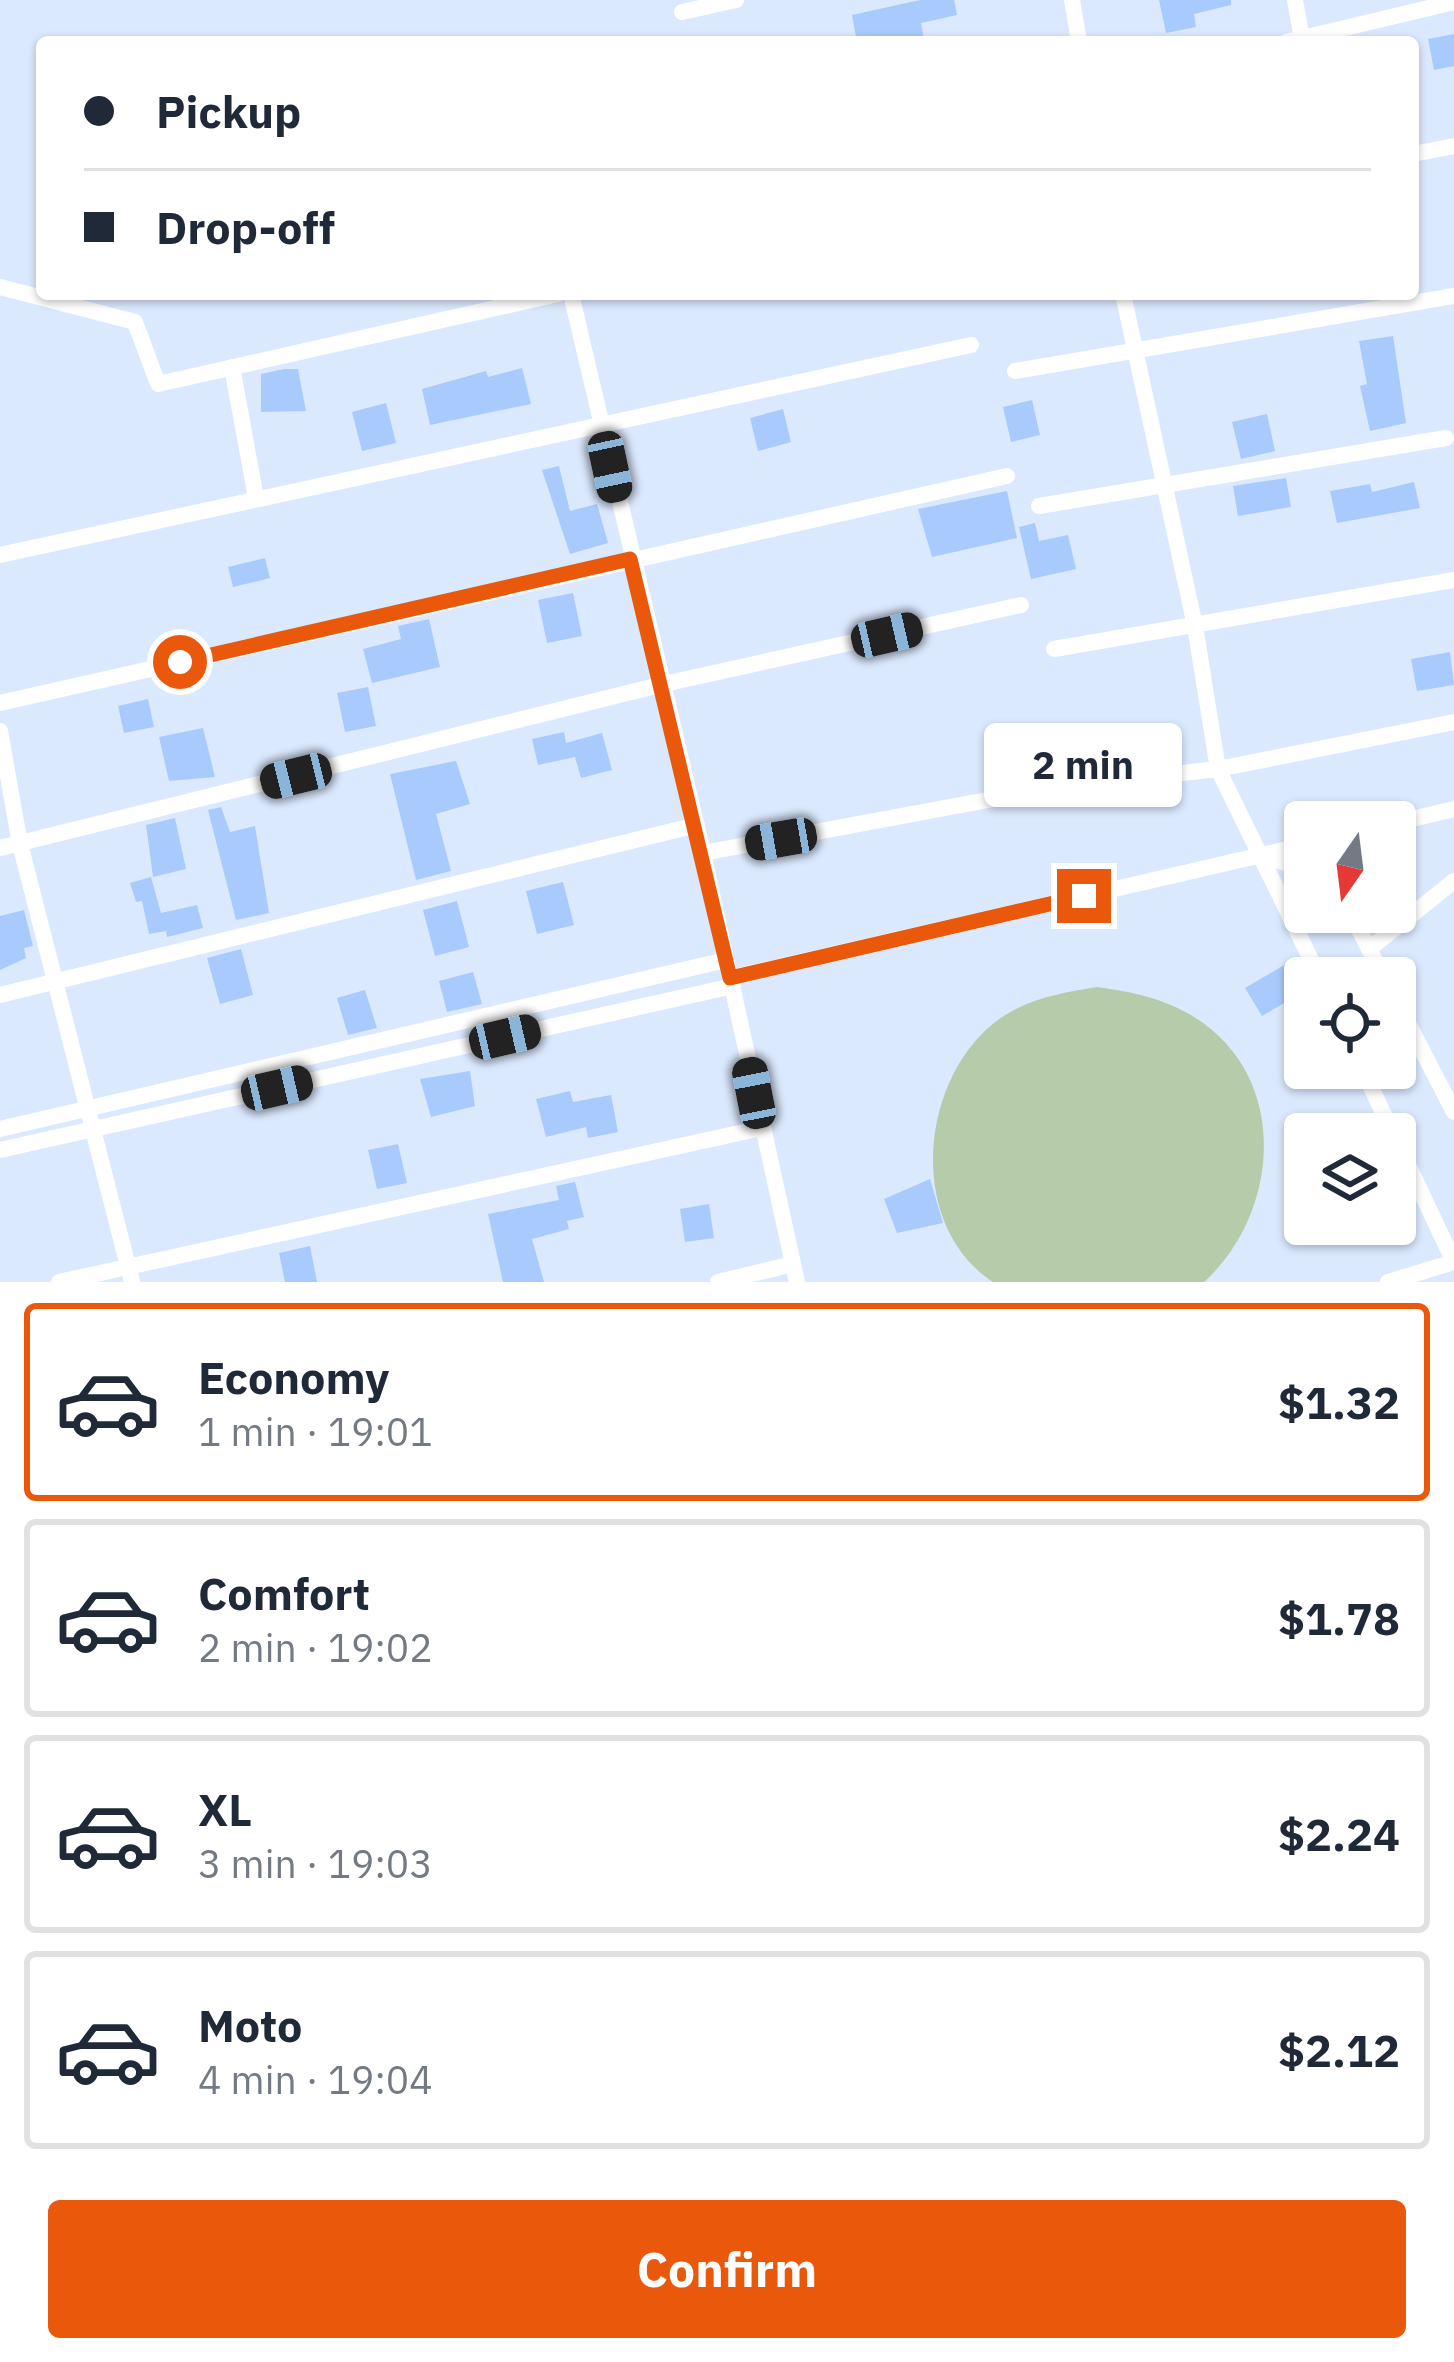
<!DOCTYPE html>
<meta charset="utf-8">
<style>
:root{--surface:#fff;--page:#f2f2f3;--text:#1f2937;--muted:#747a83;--line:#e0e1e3;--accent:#ea580c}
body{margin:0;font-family:"IBM Plex Sans",sans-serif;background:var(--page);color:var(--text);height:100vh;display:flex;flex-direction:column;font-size:45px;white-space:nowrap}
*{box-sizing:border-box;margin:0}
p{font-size:39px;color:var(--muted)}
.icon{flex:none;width:66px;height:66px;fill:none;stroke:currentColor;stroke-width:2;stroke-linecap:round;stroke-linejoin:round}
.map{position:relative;height:1282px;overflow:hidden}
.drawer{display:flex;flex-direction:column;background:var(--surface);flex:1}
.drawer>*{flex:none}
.guide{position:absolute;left:36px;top:36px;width:1383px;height:264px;border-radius:12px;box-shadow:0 3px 9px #0004;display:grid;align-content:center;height:264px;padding:0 48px;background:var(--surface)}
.needle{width:78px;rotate:194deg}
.controls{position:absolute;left:1284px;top:801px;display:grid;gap:24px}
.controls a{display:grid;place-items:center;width:132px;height:132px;border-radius:12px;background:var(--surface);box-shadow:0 3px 9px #0004;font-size:60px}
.end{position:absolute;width:54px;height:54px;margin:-27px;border:15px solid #ea580c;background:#fff;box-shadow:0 0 0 6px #fff}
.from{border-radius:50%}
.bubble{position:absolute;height:84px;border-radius:12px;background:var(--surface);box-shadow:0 3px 9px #0004;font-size:39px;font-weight:700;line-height:84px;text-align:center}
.car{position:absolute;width:36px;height:72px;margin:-36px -18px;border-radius:15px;box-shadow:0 0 9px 3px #0007;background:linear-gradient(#222 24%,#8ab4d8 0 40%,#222 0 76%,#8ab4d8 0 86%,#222 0)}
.guide b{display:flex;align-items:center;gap:42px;height:114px;font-size:45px}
.guide b+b{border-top:3px solid var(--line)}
.guide i{width:30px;height:30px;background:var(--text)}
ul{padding:21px 0 0;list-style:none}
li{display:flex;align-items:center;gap:36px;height:198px;margin:0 24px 18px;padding:0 24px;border:6px solid var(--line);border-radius:12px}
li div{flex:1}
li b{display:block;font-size:45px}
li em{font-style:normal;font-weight:700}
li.active{border-color:var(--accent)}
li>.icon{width:108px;height:108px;stroke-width:1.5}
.primary-button{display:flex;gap:24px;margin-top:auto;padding:24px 48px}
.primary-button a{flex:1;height:138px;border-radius:12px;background:var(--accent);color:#fff;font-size:48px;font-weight:700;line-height:138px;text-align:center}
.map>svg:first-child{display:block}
</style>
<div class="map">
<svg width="1454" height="1282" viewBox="0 0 1454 1282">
<rect width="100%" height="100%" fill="#dbe9fe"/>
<path fill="#b6cba9" d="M1097,987c36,5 66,11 97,30 97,60 86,196 10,265h-211c-86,-56 -74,-199 1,-259 30,-24 67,-30 103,-36z"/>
<g fill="#a9cafc">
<path d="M920,0h34l3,15 -36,8 3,17 -67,2 -5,-27z"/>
<path d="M1159,0h72v5l-37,9 2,13 -30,6z"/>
<path d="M1454,34v32l-20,4 -6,-31z"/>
<path d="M1393,336l13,87 -36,8 -10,-45 7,-2 -8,-43z"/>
<path d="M522,368l9,36 -101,21 -8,-36 64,-18 2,6z"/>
<path d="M284,369h14l8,42 -45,1v-38z"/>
<path d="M1032,400l8,35 -29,7 -8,-35z"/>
<path d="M386,403l10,40 -34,8 -10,-39z"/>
<path d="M783,409l8,33 -33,9 -8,-33z"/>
<path d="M1267,414l8,37 -34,8 -9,-37z"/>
<path d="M559,466l11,45 27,-7 11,39 -38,11 -28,-84z"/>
<path d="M1286,478l5,29 -53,9 -5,-30z"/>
<path d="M1414,482l6,26 -83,15 -7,-32 40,-7 2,8z"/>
<path d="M1007,491l10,47 -85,19 -14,-48z"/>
<path d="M1035,523l4,18 29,-6 8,34 -45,10 -12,-52z"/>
<path d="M265,558l5,20 -37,9 -5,-20z"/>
<path d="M573,593l9,43 -35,7 -9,-43z"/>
<path d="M429,619l11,48 -68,16 -9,-34 38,-10 -3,-13z"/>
<path d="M1450,652l4,33 -37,6 -6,-32z"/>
<path d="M368,687l8,39 -31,6 -8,-39z"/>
<path d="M148,699l6,28 -30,6 -6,-27z"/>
<path d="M203,728l12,49 -46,4 -10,-44z"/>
<path d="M564,732l2,11 36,-10 10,37 -31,8 -6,-21 -37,8 -6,-26z"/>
<path d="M456,761l14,43 -34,10 15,57 -35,9 -26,-106z"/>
<path d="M221,807l9,25 25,-6 14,87 -33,7 -28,-110z"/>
<path d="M175,818l11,51 -33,8 -7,-52z"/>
<path d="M151,877l10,36 36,-8 6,23 -36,9 -1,-6 -17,3 -7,-33 -6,1 -6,-19z"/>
<path d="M563,882l11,43 -37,9 -11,-43z"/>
<path d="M457,901l12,46 -34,9 -12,-46z"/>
<path d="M24,910l9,36 -9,2 2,10 -26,12v-54z"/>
<path d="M241,949l12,46 -33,9 -13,-46z"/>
<path d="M1288,963l17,28 -43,25 -17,-28z"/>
<path d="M473,972l9,32 -35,8 -8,-31z"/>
<path d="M365,990l12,38 -29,7 -11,-37z"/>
<path d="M470,1071l5,35 -44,11 -11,-38z"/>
<path d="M570,1091l3,11 38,-7 7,37 -30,6 -2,-11 -40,10 -10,-38z"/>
<path d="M398,1144l9,39 -30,6 -9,-39z"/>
<path d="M930,1179l13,44 -46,10 -13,-34z"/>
<path d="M575,1182l9,35 -17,4 2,8 -37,10 12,43h-41l-15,-68 71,-14 -3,-14z"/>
<path d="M709,1204l5,34 -29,4 -5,-33z"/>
<path d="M310,1246l7,36h-32l-6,-29z"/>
</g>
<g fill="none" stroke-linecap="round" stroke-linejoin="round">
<g stroke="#fff" stroke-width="16">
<path d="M1072,0l7,42"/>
<path d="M1295,0l7,39"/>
<path d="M682,12l54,-12"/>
<path d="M1286,42l168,-40"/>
<path d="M1413,154l41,-8"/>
<path d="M0,287l135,35 23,62 400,-90"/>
<path d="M571,294l132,559 94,429"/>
<path d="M1123,294l72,332 23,143 102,209"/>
<path d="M232,367l24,131"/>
<path d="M1015,371l439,-75"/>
<path d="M1039,506l407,-68"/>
<path d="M0,555l971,-210"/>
<path d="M1054,649l400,-69"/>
<path d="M0,703l1007,-227"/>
<path d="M0,731l20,113 112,438"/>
<path d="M1395,823l59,-14"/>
<path d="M0,848l664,-164 357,-79"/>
<path d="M703,853l354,-66 161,-18 236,-47"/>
<path d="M1266,857l39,12"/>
<path d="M1350,912l34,66"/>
<path d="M1369,949l85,-68"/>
<path d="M730,978l575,-133"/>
<path d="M0,995l697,-170"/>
<path d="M1395,998l59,114"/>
<path d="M1362,1068l31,66"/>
<path d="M0,1129l726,-169"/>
<path d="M1395,1137l59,125"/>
<path d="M0,1150l733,-164"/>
<path d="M59,1282l703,-154"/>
<path d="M718,1282l75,-18"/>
<path d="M1388,1282l66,-20"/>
</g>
</g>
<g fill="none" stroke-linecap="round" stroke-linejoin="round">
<path stroke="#ea580c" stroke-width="15" d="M180,662l450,-103 100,419 354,-82"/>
</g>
</svg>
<div class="controls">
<a><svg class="needle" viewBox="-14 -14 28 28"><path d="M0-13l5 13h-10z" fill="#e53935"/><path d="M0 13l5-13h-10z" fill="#747a83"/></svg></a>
<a><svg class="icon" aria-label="locate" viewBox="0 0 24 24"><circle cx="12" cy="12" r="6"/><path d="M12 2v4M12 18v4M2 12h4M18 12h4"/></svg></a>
<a><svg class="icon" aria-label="layers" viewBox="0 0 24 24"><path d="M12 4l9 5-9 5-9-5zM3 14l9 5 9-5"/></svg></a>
</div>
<i class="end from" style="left:180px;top:662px"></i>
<i class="end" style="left:1084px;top:896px"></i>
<div class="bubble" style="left:984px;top:723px;width:198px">2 min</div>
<i class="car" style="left:610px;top:467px;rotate:168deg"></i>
<i class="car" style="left:887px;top:635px;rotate:77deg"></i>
<i class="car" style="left:296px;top:776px;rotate:256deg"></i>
<i class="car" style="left:781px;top:839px;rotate:260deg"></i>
<i class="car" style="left:505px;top:1037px;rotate:77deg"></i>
<i class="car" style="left:277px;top:1088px;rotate:77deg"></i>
<i class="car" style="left:754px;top:1093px;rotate:349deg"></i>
<div class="guide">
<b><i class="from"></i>Pickup</b>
<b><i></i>Drop-off</b>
</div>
</div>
<section class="drawer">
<ul>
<li class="active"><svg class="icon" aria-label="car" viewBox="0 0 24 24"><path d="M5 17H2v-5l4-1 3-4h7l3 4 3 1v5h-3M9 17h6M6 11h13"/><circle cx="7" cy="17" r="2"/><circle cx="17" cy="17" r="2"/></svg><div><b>Economy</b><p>1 min · 19:01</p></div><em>$1.32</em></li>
<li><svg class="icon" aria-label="car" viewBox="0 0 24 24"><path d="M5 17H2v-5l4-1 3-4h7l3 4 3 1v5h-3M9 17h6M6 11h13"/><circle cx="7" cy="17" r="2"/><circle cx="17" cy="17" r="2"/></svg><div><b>Comfort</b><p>2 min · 19:02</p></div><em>$1.78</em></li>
<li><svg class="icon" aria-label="car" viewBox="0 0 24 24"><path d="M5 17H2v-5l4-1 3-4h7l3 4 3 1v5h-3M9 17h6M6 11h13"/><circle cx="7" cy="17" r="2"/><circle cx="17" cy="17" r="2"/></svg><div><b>XL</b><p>3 min · 19:03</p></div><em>$2.24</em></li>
<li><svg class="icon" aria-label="car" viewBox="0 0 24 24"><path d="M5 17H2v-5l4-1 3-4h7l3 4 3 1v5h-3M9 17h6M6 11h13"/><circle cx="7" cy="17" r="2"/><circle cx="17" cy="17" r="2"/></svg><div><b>Moto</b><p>4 min · 19:04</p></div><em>$2.12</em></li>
</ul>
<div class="primary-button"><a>Confirm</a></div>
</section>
